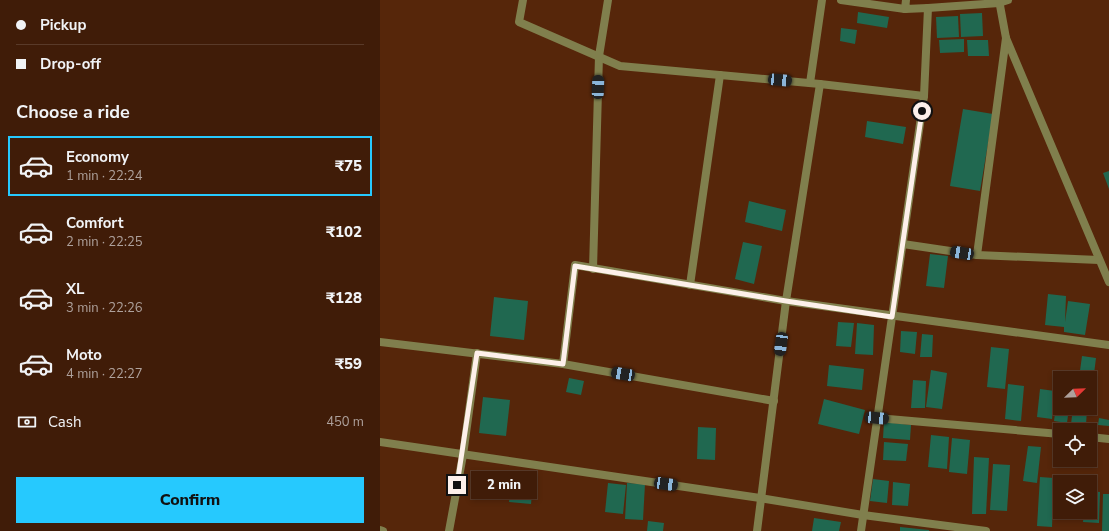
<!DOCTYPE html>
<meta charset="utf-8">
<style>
:root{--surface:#401c08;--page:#4b2916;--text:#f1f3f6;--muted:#aea19c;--line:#593a29;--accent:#26c9fe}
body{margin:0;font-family:"Nunito Sans",sans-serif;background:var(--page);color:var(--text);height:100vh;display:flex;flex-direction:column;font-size:15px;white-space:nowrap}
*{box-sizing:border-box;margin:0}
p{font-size:13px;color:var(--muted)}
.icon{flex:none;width:22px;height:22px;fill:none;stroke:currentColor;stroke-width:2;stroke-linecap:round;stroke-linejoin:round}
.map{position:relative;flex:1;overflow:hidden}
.panel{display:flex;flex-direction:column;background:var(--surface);width:380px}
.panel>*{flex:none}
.banner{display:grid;align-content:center;height:88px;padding:0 16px;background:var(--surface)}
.needle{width:26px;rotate:67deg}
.fabs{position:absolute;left:673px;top:371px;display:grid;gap:8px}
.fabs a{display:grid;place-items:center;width:44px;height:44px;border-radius:0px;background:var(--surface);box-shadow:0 2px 6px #0003,0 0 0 1px var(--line);font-size:20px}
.end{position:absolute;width:18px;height:18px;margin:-9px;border:5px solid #fdf0ea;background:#111;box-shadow:0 0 0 2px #111}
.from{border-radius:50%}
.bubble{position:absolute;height:28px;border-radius:0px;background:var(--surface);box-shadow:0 2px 6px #0003,0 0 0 1px var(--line);font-size:13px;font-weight:800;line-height:28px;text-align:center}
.car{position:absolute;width:12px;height:24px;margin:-12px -6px;border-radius:5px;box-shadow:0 0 3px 1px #0007;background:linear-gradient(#222 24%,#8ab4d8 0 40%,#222 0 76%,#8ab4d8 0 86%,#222 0)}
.banner b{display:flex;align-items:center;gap:14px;height:38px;font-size:15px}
.banner b+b{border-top:1px solid var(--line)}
.banner i{width:10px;height:10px;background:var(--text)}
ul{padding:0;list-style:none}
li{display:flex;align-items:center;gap:12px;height:60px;margin:0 8px 6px;padding:0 8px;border:2px solid transparent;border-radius:0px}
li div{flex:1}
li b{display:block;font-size:15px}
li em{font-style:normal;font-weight:800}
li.active{border-color:var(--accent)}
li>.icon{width:36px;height:36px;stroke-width:1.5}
h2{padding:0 16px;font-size:18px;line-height:48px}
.pay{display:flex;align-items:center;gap:10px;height:44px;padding:0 16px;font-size:15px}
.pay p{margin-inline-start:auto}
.action{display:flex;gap:8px;margin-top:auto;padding:8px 16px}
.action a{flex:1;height:46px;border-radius:0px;background:var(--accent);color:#111;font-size:16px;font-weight:800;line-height:46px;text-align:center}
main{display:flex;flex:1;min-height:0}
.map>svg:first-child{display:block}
</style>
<main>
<section class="panel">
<div class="banner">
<b><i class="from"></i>Pickup</b>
<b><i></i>Drop-off</b>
</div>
<h2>Choose a ride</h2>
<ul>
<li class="active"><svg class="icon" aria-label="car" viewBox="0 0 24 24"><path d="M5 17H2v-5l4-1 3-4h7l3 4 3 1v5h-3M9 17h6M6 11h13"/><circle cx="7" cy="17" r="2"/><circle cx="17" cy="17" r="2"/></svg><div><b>Economy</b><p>1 min · 22:24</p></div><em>₹75</em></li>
<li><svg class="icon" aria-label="car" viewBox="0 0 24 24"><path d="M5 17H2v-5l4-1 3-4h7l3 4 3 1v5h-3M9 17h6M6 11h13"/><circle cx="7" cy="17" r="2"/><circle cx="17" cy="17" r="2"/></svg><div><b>Comfort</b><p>2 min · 22:25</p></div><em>₹102</em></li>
<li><svg class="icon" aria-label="car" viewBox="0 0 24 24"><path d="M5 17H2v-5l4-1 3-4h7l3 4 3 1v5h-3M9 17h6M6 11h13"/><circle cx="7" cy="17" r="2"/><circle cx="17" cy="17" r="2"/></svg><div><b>XL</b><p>3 min · 22:26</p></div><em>₹128</em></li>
<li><svg class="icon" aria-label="car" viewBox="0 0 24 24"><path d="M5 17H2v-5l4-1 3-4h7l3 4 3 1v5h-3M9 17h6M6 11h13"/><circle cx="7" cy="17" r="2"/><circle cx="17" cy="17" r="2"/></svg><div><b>Moto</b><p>4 min · 22:27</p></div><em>₹59</em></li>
</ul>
<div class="pay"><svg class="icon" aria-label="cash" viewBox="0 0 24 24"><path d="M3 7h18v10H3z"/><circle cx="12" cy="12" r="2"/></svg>Cash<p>450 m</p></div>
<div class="action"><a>Confirm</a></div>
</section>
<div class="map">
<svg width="729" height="531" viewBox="0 0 729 531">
<rect width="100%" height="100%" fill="#56260a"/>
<g fill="#206850">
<path d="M478,12l31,5 -2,11 -30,-5z"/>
<path d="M602,13l1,23 -22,1 -1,-23z"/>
<path d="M578,16l1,21 -22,1 -1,-21z"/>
<path d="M461,28l16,2 -2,14 -15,-3z"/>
<path d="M584,39v13l-24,1 -1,-13z"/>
<path d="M587,40h21l1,16h-21z"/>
<path d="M583,109l30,5 -13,77 -30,-5z"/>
<path d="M487,121l39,6 -3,17 -38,-7z"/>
<path d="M729,171v18l-6,-16z"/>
<path d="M369,201l37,9 -4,21 -37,-9z"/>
<path d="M363,242l19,4 -8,38 -19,-5z"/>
<path d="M550,254l18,2 -4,32 -18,-2z"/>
<path d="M668,294l18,2 -1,26 3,-21 22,3 -5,31 -21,-3v-5l-19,-2z"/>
<path d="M114,297l34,4 -4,39 -34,-4z"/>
<path d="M458,322l16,1 -3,24 -15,-1z"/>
<path d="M477,323l17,2 -1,30 -18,-1z"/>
<path d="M521,331l16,1 -2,22 -15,-2z"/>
<path d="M542,334l11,1 -1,22h-12z"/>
<path d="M611,347l18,2 -4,40 -18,-2z"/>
<path d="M702,356l14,2 -5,40 -1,-20h-11z"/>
<path d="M449,365l35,4 -2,21 -35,-4z"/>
<path d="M551,370l16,3 -5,36 -16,-2z"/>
<path d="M189,378l15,3 -3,14 -15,-3z"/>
<path d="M533,380l13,1 -1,27h-14z"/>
<path d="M628,384l16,2 -3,35 -16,-2z"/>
<path d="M660,389l15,2 -3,28 -15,-2z"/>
<path d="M678,391h2v17h9l-2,15 -13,-2z"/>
<path d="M103,397l27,3 -4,36 -27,-3z"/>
<path d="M444,399l41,11 -6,24 -41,-10z"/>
<path d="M693,408h14l-1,17 -15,-1z"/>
<path d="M719,418l10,2v6l-11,-1z"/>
<path d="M504,422l27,3 -1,15 -27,-2z"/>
<path d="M318,427l18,1 -1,32 -18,-1z"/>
<path d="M551,435l18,2 -2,32 -19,-2z"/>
<path d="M572,438l18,2 -3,34 -18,-2z"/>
<path d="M504,442l24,2 -2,17 -23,-1z"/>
<path d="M648,446l13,1 -4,36 -14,-2z"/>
<path d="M594,457l15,1 -3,56h-14z"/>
<path d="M613,464l17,1 -3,46 -17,-1z"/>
<path d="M133,470l21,2 -3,32 -22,-2z"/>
<path d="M660,477l14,1 -2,49 -15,-1z"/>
<path d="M493,479l16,2 -2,22 -17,-2z"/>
<path d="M513,482l17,2 -2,22 -16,-1z"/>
<path d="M228,483l18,2 -3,29 -18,-2z"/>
<path d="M247,483l18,1 -2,36 -18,-1z"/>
<path d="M710,491l10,1 -1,31 -16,-1 1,-10h6z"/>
<path d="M723,494h6v37h-7z"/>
<path d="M434,518l27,4 -2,9h-27z"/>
<path d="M268,521l16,2 -1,8h-16z"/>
<path d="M520,527l29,3v1h-29z"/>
</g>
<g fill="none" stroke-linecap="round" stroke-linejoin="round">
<g stroke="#807f4d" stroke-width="8">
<path d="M143,0l-4,22 101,44 200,18 104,12"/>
<path d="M461,0l64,9"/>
<path d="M619,0l7,38 103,244"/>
<path d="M548,8l71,-5 9,-3"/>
<path d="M430,83l12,-83"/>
<path d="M523,244l74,11 122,5"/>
<path d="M597,255l29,-217"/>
<path d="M213,269l6,-213 9,-56"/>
<path d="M310,285l30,-210"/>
<path d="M0,342l183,22 211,37"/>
<path d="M183,364l12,-99 211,36 323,44"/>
<path d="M497,418l183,16"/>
<path d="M710,437l19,2"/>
<path d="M0,442l380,56 103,17 123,16"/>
<path d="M0,530l3,1"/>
<path d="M69,531l14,-76 14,-102"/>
<path d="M377,531l29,-230 34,-217"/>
<path d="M481,531l63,-435 4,-88 -23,1 1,-9"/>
</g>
</g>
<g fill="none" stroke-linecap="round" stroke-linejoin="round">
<path stroke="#fdf0ea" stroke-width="5" d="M77,485l20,-132 86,11 12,-98 211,35 106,16 30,-206"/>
</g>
</svg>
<div class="fabs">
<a><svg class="needle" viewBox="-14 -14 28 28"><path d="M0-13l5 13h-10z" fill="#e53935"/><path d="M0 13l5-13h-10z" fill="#aea19c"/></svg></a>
<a><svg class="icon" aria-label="locate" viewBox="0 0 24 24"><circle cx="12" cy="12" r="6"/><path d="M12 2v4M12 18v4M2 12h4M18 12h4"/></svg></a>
<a><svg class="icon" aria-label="layers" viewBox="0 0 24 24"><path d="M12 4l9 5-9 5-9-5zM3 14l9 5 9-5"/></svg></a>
</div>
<i class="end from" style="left:542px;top:111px"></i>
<i class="end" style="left:77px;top:485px"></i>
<div class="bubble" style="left:91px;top:471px;width:66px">2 min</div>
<i class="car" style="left:400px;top:80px;rotate:95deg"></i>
<i class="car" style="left:218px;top:87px;rotate:2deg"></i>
<i class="car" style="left:582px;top:253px;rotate:279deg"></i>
<i class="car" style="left:401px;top:344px;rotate:188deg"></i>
<i class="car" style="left:243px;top:374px;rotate:280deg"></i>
<i class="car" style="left:497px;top:418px;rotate:95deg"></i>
<i class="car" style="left:286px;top:484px;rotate:98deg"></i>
</div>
</main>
